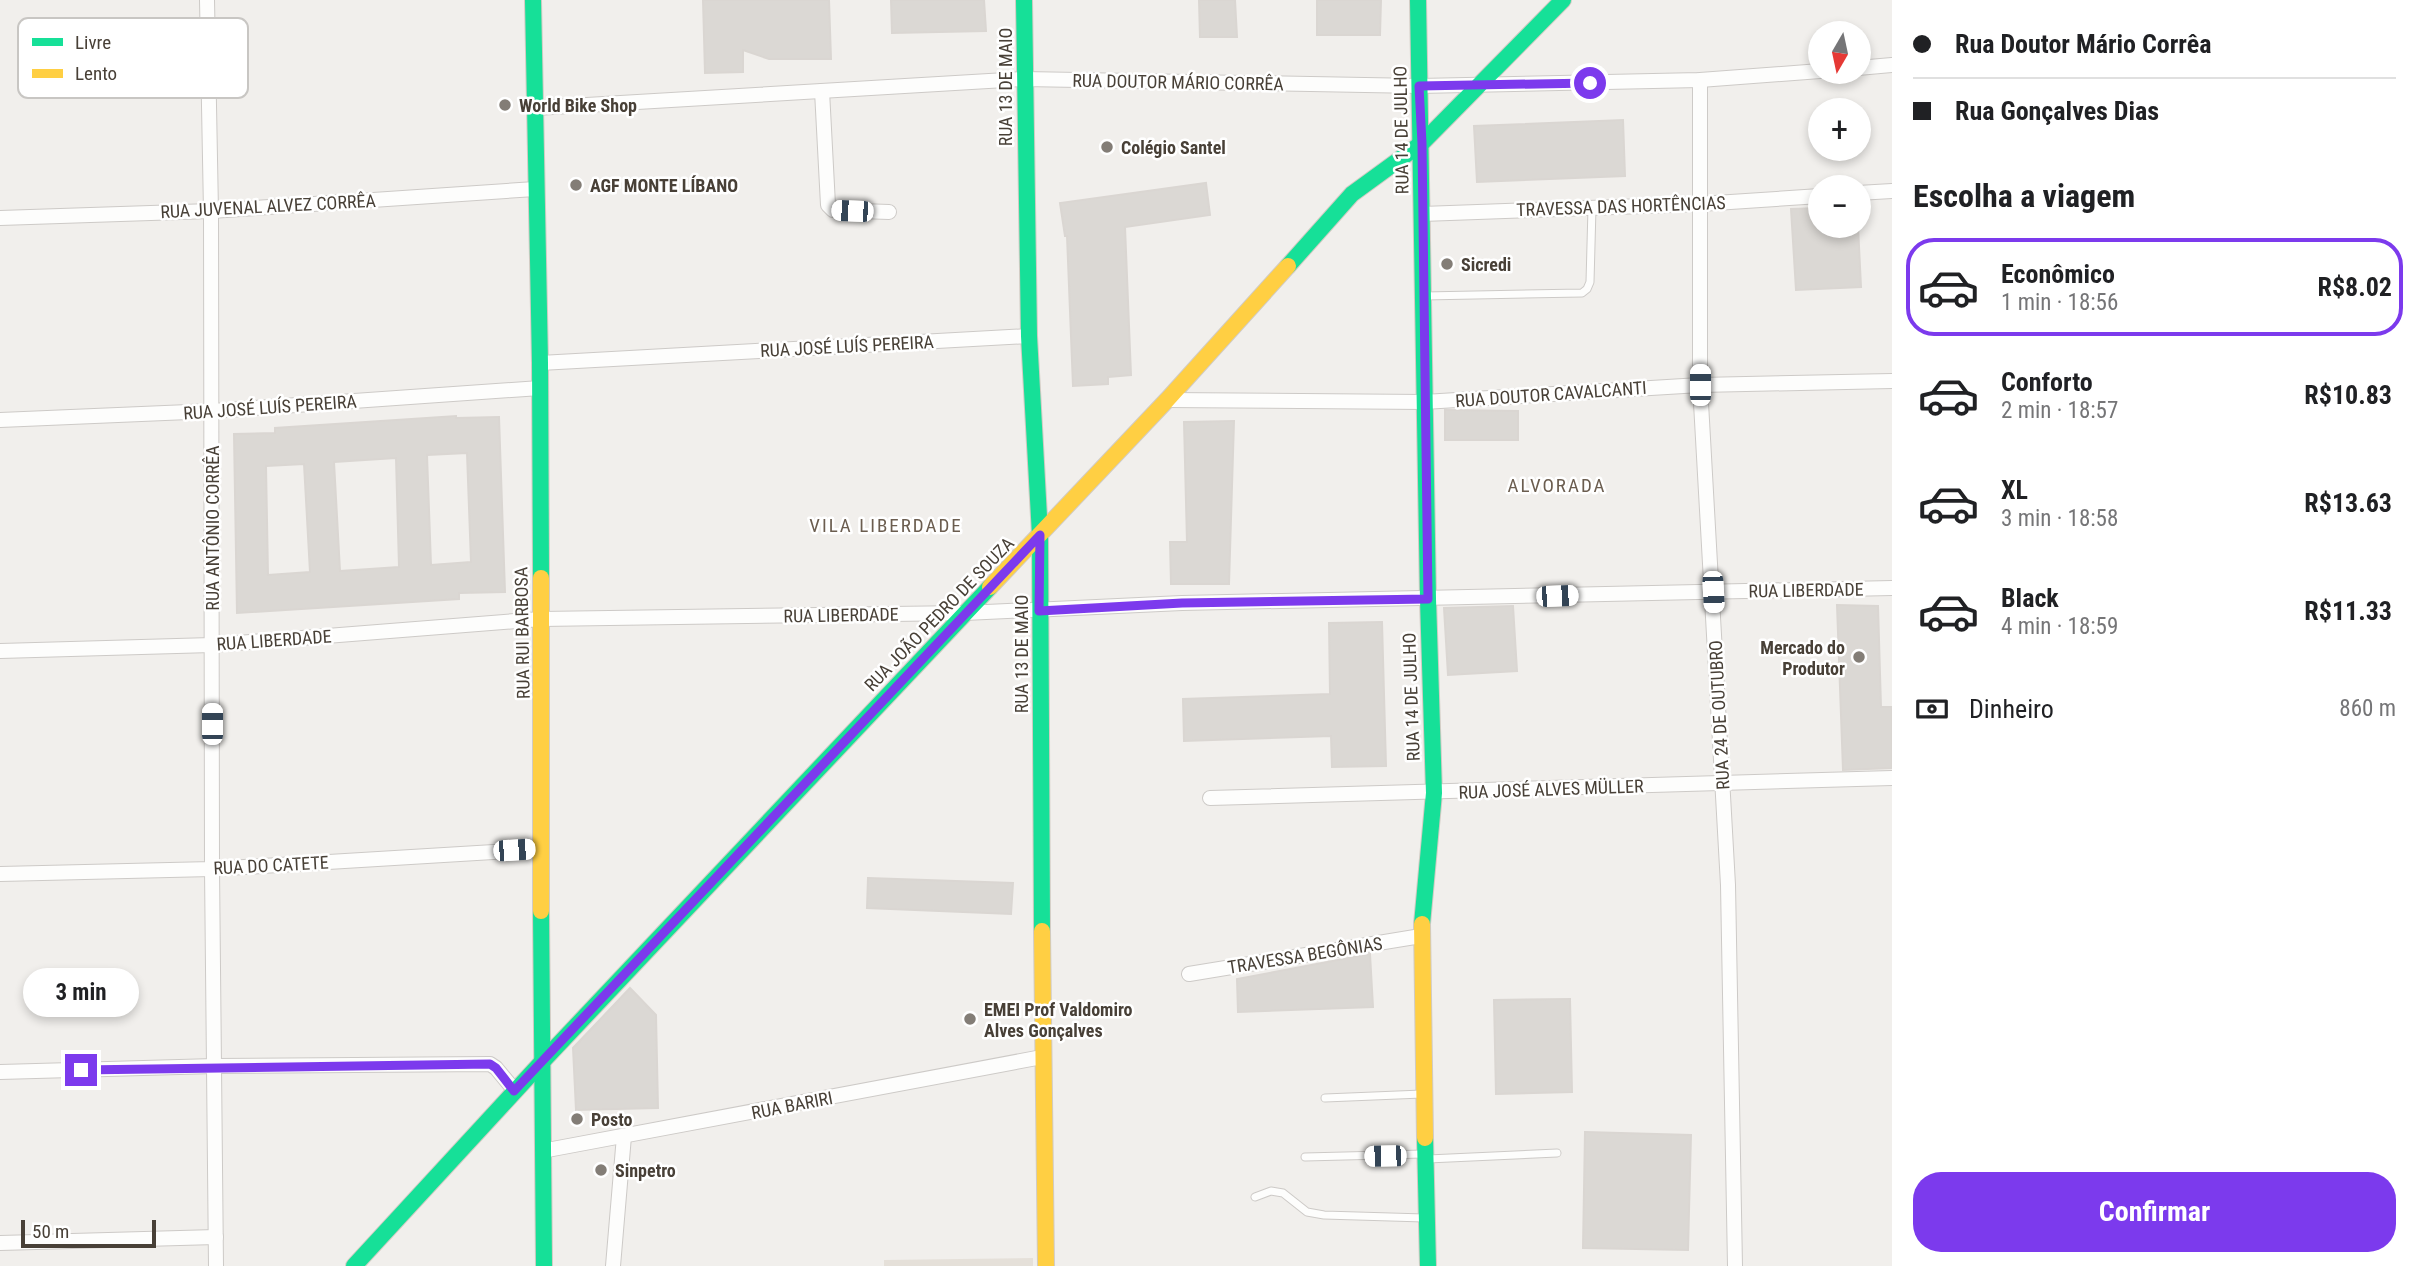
<!DOCTYPE html>
<html lang="pt">
<meta charset="utf-8">
<style>
:root{--surface:#fff;--page:#f2f2f2;--text:#202124;--muted:#757577;--line:#e0e0e0;--accent:#7c3aed}
body{margin:0;font-family:"Roboto Condensed",sans-serif;background:var(--page);color:var(--text);height:100vh;display:flex;flex-direction:column;font-size:26px;white-space:nowrap}
*{box-sizing:border-box;margin:0}
p{font-size:23px;color:var(--muted)}
.icon{flex:none;width:38px;height:38px;fill:none;stroke:currentColor;stroke-width:2;stroke-linecap:round;stroke-linejoin:round}
.map{position:relative;flex:1;overflow:hidden}
.sheet{display:flex;flex-direction:column;background:var(--surface);width:525px}
.sheet>*{flex:none}
.guide{display:grid;align-content:center;height:154px;padding:0 21px;background:var(--surface)}
.needle{width:46px;rotate:189deg}
.fabs{position:absolute;left:1808px;top:21px;display:grid;gap:14px}
.fabs a{display:grid;place-items:center;width:63px;height:63px;border-radius:50%;background:var(--surface);box-shadow:0 4px 10px #0003;font-size:35px}
.scale{position:absolute;left:21px;bottom:18px;width:135px;box-sizing:border-box;padding-left:7px;border:4px solid #484037;border-top:0;font-size:19px;line-height:24px;white-space:nowrap;color:#484037;-webkit-text-stroke:5px #fff;paint-order:stroke}
.end{position:absolute;width:32px;height:32px;margin:-16px;border:9px solid #7c3aed;background:#fff;box-shadow:0 0 0 4px #fff}
.from{border-radius:50%}
.bubble{position:absolute;height:49px;border-radius:24px;background:var(--surface);box-shadow:0 4px 10px #0003;font-size:23px;font-weight:700;line-height:49px;text-align:center}
.car{position:absolute;width:21px;height:42px;margin:-21px -10px;border-radius:9px;box-shadow:0 0 5px 2px #0007;background:linear-gradient(#fff 24%,#345 0 40%,#fff 0 76%,#345 0 86%,#fff 0)}
.guide b{display:flex;align-items:center;gap:24px;height:66px;font-size:26px}
.guide b+b{border-top:2px solid var(--line)}
.guide i{width:18px;height:18px;background:var(--text)}
ul{padding:0;list-style:none}
li{display:flex;align-items:center;gap:21px;height:98px;margin:0 14px 10px;padding:0 7px;border:4px solid transparent;border-radius:28px}
li div{flex:1}
li b{display:block;font-size:26px}
li em{font-style:normal;font-weight:700}
li.current{border-color:var(--accent)}
li>.icon{width:63px;height:63px;stroke-width:1.5}
h2{padding:0 21px;font-size:32px;line-height:84px}
.pay{display:flex;align-items:center;gap:18px;height:77px;padding:0 21px;font-size:26px}
.pay p{margin-inline-start:auto}
.primary-button{display:flex;gap:14px;margin-top:auto;padding:14px 21px}
.primary-button a{flex:1;height:80px;border-radius:28px;background:var(--accent);color:#fff;font-size:28px;font-weight:700;line-height:80px;text-align:center}
main{display:flex;flex:1;min-height:0}
.map>svg:first-child{display:block}
</style>
<main>
<div class="map">
<svg width="1892" height="1266" viewBox="0 0 1892 1266">
<rect width="100%" height="100%" fill="#f1efec"/>
<path fill="#e5e0d9" d="M1033,1258v8h-149v-6z"/>
<g fill="#dbd8d4" stroke="#dad6d2" stroke-width="2" fill-rule="evenodd">
<path d="M703,0h126l2,59h-62l-26,-9v22l-38,1z"/>
<path d="M891,0h93l2,31 -94,2z"/>
<path d="M1199,0h36l2,37h-37z"/>
<path d="M1317,0h64l-1,35h-63z"/>
<path d="M1623,120l2,56 -148,6 -3,-56z"/>
<path d="M1206,183l4,32 -85,12 6,148 -23,2v7l-35,2 -6,-150h-2l-5,-33z"/>
<path d="M1820,208v18h38l3,61 -65,3 -5,-81z"/>
<path d="M1445,410l73,1v29h-73z"/>
<path d="M456,416v2l43,-1 6,175 -46,1v6l-222,14 -3,-179 41,-1v-5zM467,453l4,109 -40,3 -4,-110zM396,458l3,109 -59,4 -6,-109zM304,464l6,108 -42,3 -2,-109z"/>
<path d="M1234,421l-5,163h-58l-1,-42h17l-3,-120z"/>
<path d="M1837,605l41,1 3,101h11v61l-49,2z"/>
<path d="M1513,606l4,65 -69,4 -4,-67z"/>
<path d="M1382,622l4,144 -54,1 -1,-31 -147,5 -1,-42 147,-5 -1,-71z"/>
<path d="M868,878l145,5 -2,31 -144,-6z"/>
<path d="M1370,954l3,53 -135,5 -1,-33z"/>
<path d="M630,988l26,27 2,93 -82,2 -3,-62z"/>
<path d="M1570,999l2,93 -76,2 -2,-94z"/>
<path d="M1585,1132l106,3 -3,115 -105,-2z"/>
</g>
<g fill="none" stroke-linecap="round" stroke-linejoin="round">
<defs>
<g id="lane">
<path d="M1424,296l158,-3 5,-4 3,-7 2,-74"/>
<path d="M1325,1098l97,-4"/>
<path d="M1305,1157l118,-3"/>
<path d="M1428,1159l129,-6"/>
<path d="M1255,1197l16,-6 12,2 24,19 17,3 100,3"/>
</g>
<g id="street">
<path d="M207,0l4,211 1,658 4,397"/>
<path d="M1858,68l34,-3"/>
<path d="M1700,80v305l28,500 7,381"/>
<path d="M822,91l6,114 5,5 56,2"/>
<path d="M536,108l488,-29 395,7 281,-6 120,-9"/>
<path d="M1858,193l34,-2"/>
<path d="M1422,214l278,-10 120,-8"/>
<path d="M0,218l211,-7 324,-22"/>
<path d="M540,363l489,-27"/>
<path d="M1167,400l257,2 276,-17 192,-4"/>
<path d="M0,420l212,-9 328,-23"/>
<path d="M0,651l212,-6 329,-26 424,-6 217,-10 710,-15"/>
<path d="M1210,798l682,-20"/>
<path d="M0,874l212,-5 330,-20"/>
<path d="M1189,974l232,-38"/>
<path d="M0,1072l215,-6 275,-2 6,4 19,23"/>
<path d="M542,1151l500,-94"/>
<path d="M0,1243l216,-6"/>
<path d="M613,1266l11,-130"/>
</g>
<g id="fast">
<path d="M533,0l7,363 1,215"/>
<path d="M1024,0l5,336 11,199 2,396"/>
<path d="M1418,0l10,599 6,194 -12,131"/>
<path d="M1288,266l64,-72 70,-51 141,-143"/>
<path d="M541,911l3,355"/>
<path d="M1425,1138l3,128"/>
<path d="M354,1266l187,-203 449,-476"/>
</g>
<g id="slow">
<path d="M541,578v333"/>
<path d="M990,587l177,-187 121,-134"/>
<path d="M1422,924l3,214"/>
<path d="M1042,931l4,335"/>
</g>
</defs>
<use href="#lane" stroke="#cdcac7" stroke-width="9"/>
<use href="#street" stroke="#cdcac7" stroke-width="16"/>
<use href="#fast" stroke="#d1cbc3" stroke-width="18"/>
<use href="#slow" stroke="#d1cbc3" stroke-width="18"/>
<use href="#lane" stroke="#fdfdfc" stroke-width="7"/>
<use href="#street" stroke="#fdfdfc" stroke-width="14"/>
<use href="#fast" stroke="#16e098" stroke-width="16"/>
<use href="#slow" stroke="#ffcf43" stroke-width="16"/>
</g>
<g fill="none" stroke-linecap="round" stroke-linejoin="round">
<path stroke="#7c3aed" stroke-width="9" d="M81,1070l409,-6 6,4 18,23 526,-556 -1,76 143,-8 246,-4 -6,-456 -3,-57 171,-3"/>
</g>
<g fill="#837d76" stroke="#fff" stroke-width="2.5">
<circle cx="505" cy="105" r="7"/>
<circle cx="1107" cy="147" r="7"/>
<circle cx="576" cy="185" r="7"/>
<circle cx="1447" cy="264" r="7"/>
<circle cx="1859" cy="657" r="7"/>
<circle cx="970" cy="1019" r="7"/>
<circle cx="577" cy="1119" r="7"/>
<circle cx="601" cy="1170" r="7"/>
</g>
<g text-anchor="middle" dominant-baseline="central" stroke-width="5" stroke-linejoin="round" paint-order="stroke">
<g font-size="18" fill="#484037" stroke="#fff">
<text transform="translate(1178 82) rotate(1)">RUA DOUTOR MÁRIO CORRÊA</text>
<text transform="translate(1005 87) rotate(-90)">RUA 13 DE MAIO</text>
<text transform="translate(1401 130) rotate(-91)">RUA 14 DE JULHO</text>
<text transform="translate(268 206) rotate(-3)">RUA JUVENAL ALVEZ CORRÊA</text>
<text transform="translate(1621 206) rotate(-2)">TRAVESSA DAS HORTÊNCIAS</text>
<text transform="translate(847 346) rotate(-3)">RUA JOSÉ LUÍS PEREIRA</text>
<text transform="translate(1551 394) rotate(-4)">RUA DOUTOR CAVALCANTI</text>
<text transform="translate(270 407) rotate(-4)">RUA JOSÉ LUÍS PEREIRA</text>
<text transform="translate(212 528) rotate(-90)">RUA ANTÔNIO CORRÊA</text>
<text transform="translate(1806 590) rotate(-1)">RUA LIBERDADE</text>
<text transform="translate(939 614) rotate(-46)">RUA JOÃO PEDRO DE SOUZA</text>
<text transform="translate(841 615) rotate(-1)">RUA LIBERDADE</text>
<text transform="translate(522 633) rotate(-91)">RUA RUI BARBOSA</text>
<text transform="translate(274 640) rotate(-4)">RUA LIBERDADE</text>
<text transform="translate(1021 654) rotate(-90)">RUA 13 DE MAIO</text>
<text transform="translate(1411 697) rotate(-92)">RUA 14 DE JULHO</text>
<text transform="translate(1719 715) rotate(-93)">RUA 24 DE OUTUBRO</text>
<text transform="translate(1551 789) rotate(-2)">RUA JOSÉ ALVES MÜLLER</text>
<text transform="translate(271 865) rotate(-3)">RUA DO CATETE</text>
<text transform="translate(1305 955) rotate(-9)">TRAVESSA BEGÔNIAS</text>
<text transform="translate(792 1105) rotate(-11)">RUA BARIRI</text>
</g>
<g font-size="18" font-weight="bold" fill="#484037" stroke="#fff" text-anchor="start">
<text x="519" y="105">World Bike Shop</text>
<text x="1121" y="147">Colégio Santel</text>
<text x="590" y="185">AGF MONTE LÍBANO</text>
<text x="1461" y="264">Sicredi</text>
<text x="1845" y="647" text-anchor="end">Mercado do<tspan x="1845" dy="21">Produtor</tspan></text>
<text x="984" y="1009">EMEI Prof Valdomiro<tspan x="984" dy="21">Alves Gonçalves</tspan></text>
<text x="591" y="1119">Posto</text>
<text x="615" y="1170">Sinpetro</text>
</g>
<g font-size="19" letter-spacing="2" fill="#6b5d4f" stroke="#fff">
<text x="1557" y="485">ALVORADA</text>
<text x="886" y="525">VILA LIBERDADE</text>
</g>
</g>
<rect x="18" y="18" width="230" height="80" rx="10" fill="#fff" stroke="#c8c6c3" stroke-width="2"/>
<rect x="32" y="38" width="31" height="8" fill="#16e098"/>
<rect x="32" y="69" width="31" height="9" fill="#ffcf43"/>
<g font-size="19" fill="#484037">
<text x="75" y="49">Livre</text>
<text x="75" y="80">Lento</text>
</g>
</svg>
<div class="fabs">
<a><svg class="needle" viewBox="-14 -14 28 28"><path d="M0-13l5 13h-10z" fill="#e53935"/><path d="M0 13l5-13h-10z" fill="#757577"/></svg></a>
<a>+</a>
<a>−</a>
</div>
<div class="scale">50 m</div>
<i class="end from" style="left:1590px;top:83px"></i>
<i class="end" style="left:81px;top:1070px"></i>
<div class="bubble" style="left:23px;top:968px;width:116px">3 min</div>
<i class="car" style="left:852px;top:211px;rotate:272deg"></i>
<i class="car" style="left:1700px;top:385px;rotate:0deg"></i>
<i class="car" style="left:1713px;top:592px;rotate:177deg"></i>
<i class="car" style="left:1557px;top:596px;rotate:88deg"></i>
<i class="car" style="left:212px;top:724px;rotate:0deg"></i>
<i class="car" style="left:514px;top:850px;rotate:86deg"></i>
<i class="car" style="left:1385px;top:1156px;rotate:269deg"></i>
</div>
<section class="sheet">
<div class="guide">
<b><i class="from"></i>Rua Doutor Mário Corrêa</b>
<b><i></i>Rua Gonçalves Dias</b>
</div>
<h2>Escolha a viagem</h2>
<ul>
<li class="current"><svg class="icon" aria-label="car" viewBox="0 0 24 24"><path d="M5 17H2v-5l4-1 3-4h7l3 4 3 1v5h-3M9 17h6M6 11h13"/><circle cx="7" cy="17" r="2"/><circle cx="17" cy="17" r="2"/></svg><div><b>Econômico</b><p>1 min · 18:56</p></div><em>R$8.02</em></li>
<li><svg class="icon" aria-label="car" viewBox="0 0 24 24"><path d="M5 17H2v-5l4-1 3-4h7l3 4 3 1v5h-3M9 17h6M6 11h13"/><circle cx="7" cy="17" r="2"/><circle cx="17" cy="17" r="2"/></svg><div><b>Conforto</b><p>2 min · 18:57</p></div><em>R$10.83</em></li>
<li><svg class="icon" aria-label="car" viewBox="0 0 24 24"><path d="M5 17H2v-5l4-1 3-4h7l3 4 3 1v5h-3M9 17h6M6 11h13"/><circle cx="7" cy="17" r="2"/><circle cx="17" cy="17" r="2"/></svg><div><b>XL</b><p>3 min · 18:58</p></div><em>R$13.63</em></li>
<li><svg class="icon" aria-label="car" viewBox="0 0 24 24"><path d="M5 17H2v-5l4-1 3-4h7l3 4 3 1v5h-3M9 17h6M6 11h13"/><circle cx="7" cy="17" r="2"/><circle cx="17" cy="17" r="2"/></svg><div><b>Black</b><p>4 min · 18:59</p></div><em>R$11.33</em></li>
</ul>
<div class="pay"><svg class="icon" aria-label="cash" viewBox="0 0 24 24"><path d="M3 7h18v10H3z"/><circle cx="12" cy="12" r="2"/></svg>Dinheiro<p>860 m</p></div>
<div class="primary-button"><a>Confirmar</a></div>
</section>
</main>
